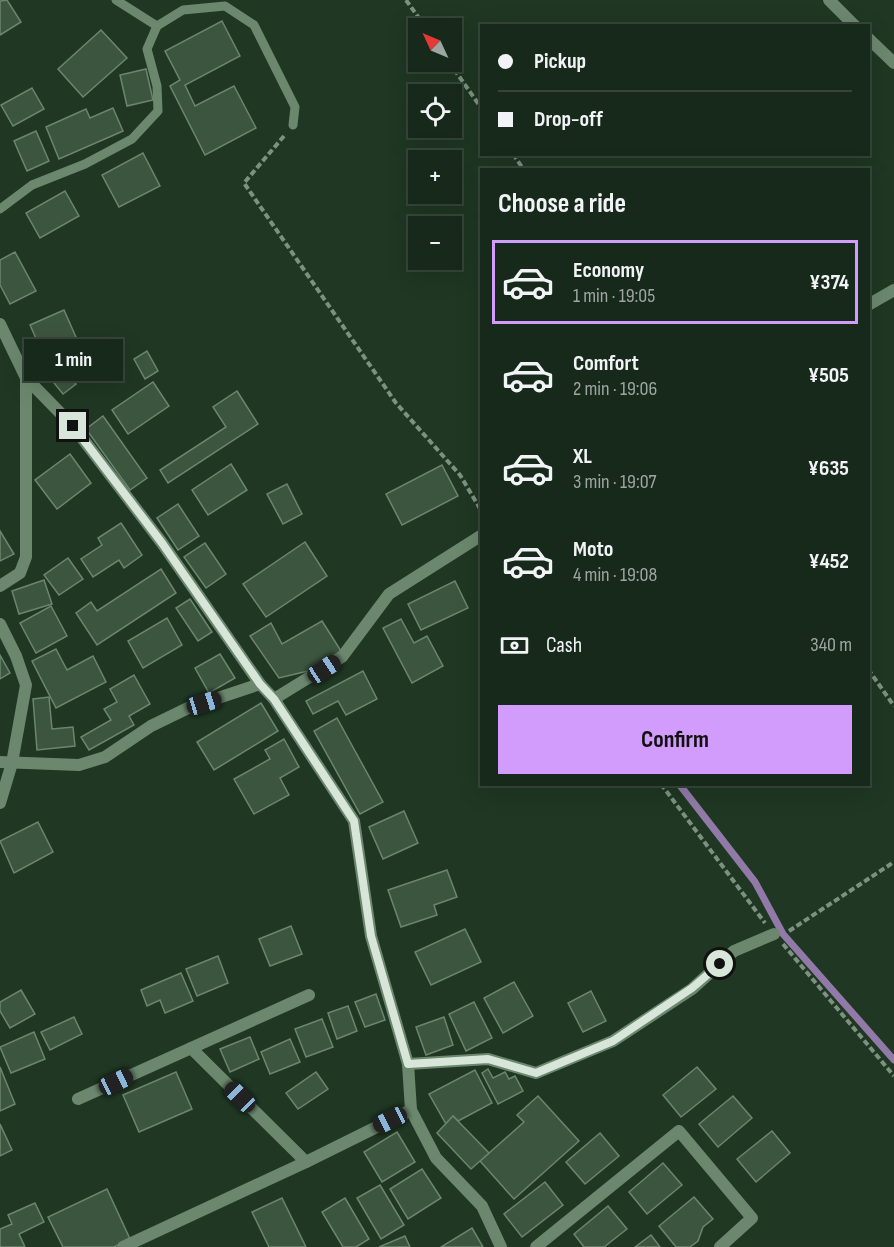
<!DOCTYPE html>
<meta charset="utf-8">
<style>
:root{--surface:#17291a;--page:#203123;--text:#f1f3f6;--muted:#9ea6a2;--line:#364539;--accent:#d29cfd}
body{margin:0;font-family:"Sofia Sans Condensed",sans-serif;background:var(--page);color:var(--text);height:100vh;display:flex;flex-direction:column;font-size:22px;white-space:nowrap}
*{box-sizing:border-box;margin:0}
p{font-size:20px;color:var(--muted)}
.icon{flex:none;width:33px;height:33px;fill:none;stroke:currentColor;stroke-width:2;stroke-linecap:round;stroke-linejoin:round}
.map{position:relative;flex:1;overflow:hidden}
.sheet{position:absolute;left:480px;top:168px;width:390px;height:618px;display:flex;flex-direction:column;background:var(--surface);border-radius:0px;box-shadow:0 6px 24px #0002,0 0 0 2px var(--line)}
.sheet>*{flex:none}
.guide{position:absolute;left:480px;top:24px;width:390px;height:132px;border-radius:0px;box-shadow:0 6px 24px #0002,0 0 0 2px var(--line);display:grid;align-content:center;height:132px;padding:0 18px;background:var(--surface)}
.needle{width:39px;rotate:314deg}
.tools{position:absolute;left:408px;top:18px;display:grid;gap:12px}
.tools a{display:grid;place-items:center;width:54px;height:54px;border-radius:0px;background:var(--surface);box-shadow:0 6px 24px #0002,0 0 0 2px var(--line);font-size:30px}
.end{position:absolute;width:27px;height:27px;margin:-14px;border:8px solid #d8e6d9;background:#111;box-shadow:0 0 0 3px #111}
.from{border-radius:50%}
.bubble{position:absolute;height:42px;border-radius:0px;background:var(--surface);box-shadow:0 6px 24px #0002,0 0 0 2px var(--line);font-size:20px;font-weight:700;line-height:42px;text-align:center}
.car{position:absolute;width:18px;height:36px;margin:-18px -9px;border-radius:8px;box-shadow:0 0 4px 2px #0007;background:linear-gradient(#222 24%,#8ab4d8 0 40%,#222 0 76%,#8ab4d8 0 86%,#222 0)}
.guide b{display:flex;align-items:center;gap:21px;height:57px;font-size:22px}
.guide b+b{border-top:2px solid var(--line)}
.guide i{width:15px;height:15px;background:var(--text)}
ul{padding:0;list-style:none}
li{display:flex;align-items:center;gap:18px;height:84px;margin:0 12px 9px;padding:0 6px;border:3px solid transparent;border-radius:0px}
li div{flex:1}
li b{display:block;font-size:22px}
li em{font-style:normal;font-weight:700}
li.active{border-color:var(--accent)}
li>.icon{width:54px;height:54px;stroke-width:1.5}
h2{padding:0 18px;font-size:27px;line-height:72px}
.pay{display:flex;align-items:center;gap:15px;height:66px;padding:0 18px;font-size:22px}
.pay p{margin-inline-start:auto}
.button{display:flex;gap:12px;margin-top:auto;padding:12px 18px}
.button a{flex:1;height:69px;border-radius:0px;background:var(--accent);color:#111;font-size:24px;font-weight:700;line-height:69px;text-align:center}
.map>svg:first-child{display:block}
</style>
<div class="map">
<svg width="894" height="1247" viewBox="0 0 894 1247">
<rect width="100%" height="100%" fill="#1f3723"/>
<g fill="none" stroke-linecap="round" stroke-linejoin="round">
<path stroke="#917aa7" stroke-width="7" d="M679,784l76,98 28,52 111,126"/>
</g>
<g fill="#3c553f" stroke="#6b866e" stroke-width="1.5">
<path d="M7,0l14,22 -21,13v-34z"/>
<path d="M222,21l18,35 -55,29 10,21 39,-20 22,42 -51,27 -35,-69 10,-6 -15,-29z"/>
<path d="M101,30l26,28 -44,39 -25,-28z"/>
<path d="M146,69l7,31 -26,6 -7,-31z"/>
<path d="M32,88l12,21 -31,17 -12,-21z"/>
<path d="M113,108l10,23 -64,28 -13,-32 40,-18 4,9z"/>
<path d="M36,131l13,30 -22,10 -13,-30z"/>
<path d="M143,153l17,33 -41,21 -17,-32z"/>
<path d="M65,191l14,25 -39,22 -14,-25z"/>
<path d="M15,252l21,39 -26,13 -10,-19v-25z"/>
<path d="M64,310l12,27 -34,15 -12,-27z"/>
<path d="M83,348l15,23 -14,9 -15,-23z"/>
<path d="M147,351l11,20 -13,8 -11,-20z"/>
<path d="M59,362l17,22 -13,10 -17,-21z"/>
<path d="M153,382l16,24 -41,28 -16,-24z"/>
<path d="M237,391l21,33 -90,59 -8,-13 66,-43 -13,-20z"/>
<path d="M103,416l44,62 -17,12 -44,-61z"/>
<path d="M70,454l21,29 -34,26 -22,-29z"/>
<path d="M231,464l16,26 -39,25 -16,-25z"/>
<path d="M442,465l16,31 -56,29 -16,-31z"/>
<path d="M287,484l15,30 -19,10 -16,-30z"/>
<path d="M178,504l21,32 -21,14 -21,-32z"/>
<path d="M121,523l21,32 -18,13 -5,-8 -26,17 -12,-18 21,-14 -4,-7z"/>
<path d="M0,531l14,23 -14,7z"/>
<path d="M305,542l22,34 -61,41 -23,-33z"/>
<path d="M205,543l21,31 -20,14 -22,-31z"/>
<path d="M68,558l15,21 -24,16 -15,-20z"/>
<path d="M161,569l15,24 -79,52 -21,-32 15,-11 6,9z"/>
<path d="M44,580l8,24 -33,10 -7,-23z"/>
<path d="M455,581l13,27 -47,22 -13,-26z"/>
<path d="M190,599l22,33 -14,9 -22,-33z"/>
<path d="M51,606l16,30 -31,17 -16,-30z"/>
<path d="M167,618l15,27 -39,23 -15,-27z"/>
<path d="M401,619l13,24 13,-7 16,30 -31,17 -29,-55z"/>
<path d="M322,621l19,30 -33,20 -29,7 -29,-42 21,-13 11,21z"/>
<path d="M56,649l11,21 26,-14 13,26 -50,26 -24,-47z"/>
<path d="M220,654l15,24 -26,15 -14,-25z"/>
<path d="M0,655l10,18 -10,6z"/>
<path d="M363,671l14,28 -31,16 -8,-14 -25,13 -7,-13z"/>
<path d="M134,675l16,29 -21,12 5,9 -45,25 -8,-13 30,-17 -7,-11 13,-7 -7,-13z"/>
<path d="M49,697l3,32 21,-2 2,19 -38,4 -4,-51z"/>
<path d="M261,703l17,28 -64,39 -17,-28z"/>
<path d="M337,718l46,84 -23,12 -46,-83z"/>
<path d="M284,739l15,28 -19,11 9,17 -35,19 -20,-35 36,-20 -5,-9z"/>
<path d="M404,811l14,32 -35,16 -14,-32z"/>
<path d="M38,822l15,30 -39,21 -14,-32z"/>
<path d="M447,870l10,27 -23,8 3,10 -36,12 -13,-37z"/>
<path d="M291,926l11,28 -32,12 -11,-27z"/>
<path d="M465,929l16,33 -50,23 -16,-33z"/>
<path d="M218,956l10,27 -31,13 -11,-27z"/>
<path d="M181,973l12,28 -28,12 -5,-13 -13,6 -6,-16z"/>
<path d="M514,982l19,34 -30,17 -19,-35z"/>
<path d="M21,990l14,24 -25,14 -10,-17v-9z"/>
<path d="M591,991l15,30 -23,11 -15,-29z"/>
<path d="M376,994l9,26 -20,7 -10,-25z"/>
<path d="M474,1002l18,36 -26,13 -17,-37z"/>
<path d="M348,1006l9,25 -20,8 -9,-26z"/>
<path d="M74,1017l8,17 -32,16 -9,-18z"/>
<path d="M444,1017l9,28 -27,10 -10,-28z"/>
<path d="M322,1019l11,28 -27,10 -11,-28z"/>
<path d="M34,1032l11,27 -34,14 -11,-26z"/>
<path d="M250,1037l9,22 -29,13 -10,-23z"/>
<path d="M290,1039l10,23 -30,12 -9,-22z"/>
<path d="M0,1067l15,37 -15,7z"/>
<path d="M697,1067l19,22 -35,28 -18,-22z"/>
<path d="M488,1069l5,9 12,-6 4,7 6,-3 8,15 -25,13 -16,-31z"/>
<path d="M475,1070l17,33 -34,18 -5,-5 -7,8 -17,-30z"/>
<path d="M176,1072l16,37 -53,23 -16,-37z"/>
<path d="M316,1072l12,17 -30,20 -12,-16z"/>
<path d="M538,1096l41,45 -65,58 -34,-38 44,-39 -7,-7z"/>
<path d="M733,1096l19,22 -34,29 -19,-23z"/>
<path d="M453,1116l36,37 -18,16 -34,-36z"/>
<path d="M0,1124l12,26 -12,6z"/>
<path d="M772,1131l18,22 -34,29 -19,-23z"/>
<path d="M397,1132l18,30 -33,20 -18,-30z"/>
<path d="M600,1133l19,23 -34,28 -19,-22z"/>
<path d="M663,1163l19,22 -35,29 -18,-22z"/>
<path d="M422,1169l19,29 -33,21 -18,-30z"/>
<path d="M545,1182l18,23 -41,32 -18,-23z"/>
<path d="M380,1185l24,40 -23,14 -24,-41z"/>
<path d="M107,1189l23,50 -16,8h-51l-15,-30z"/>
<path d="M694,1197l19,22 -10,8 -5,14 -8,6h-14l-17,-21z"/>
<path d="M282,1198l24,49h-37l-17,-35z"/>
<path d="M345,1198l24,41 -13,8h-13l-21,-35z"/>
<path d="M35,1203l9,19 -25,12 6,13h-25v-18l12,-5 -4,-9z"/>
<path d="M608,1206l19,23 -23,18h-20l-10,-13z"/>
<path d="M472,1228l11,19h-42z"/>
<path d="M651,1235l9,12h-25z"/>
<path d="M405,1236l5,11h-31z"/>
</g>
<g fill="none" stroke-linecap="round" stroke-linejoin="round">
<g stroke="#7e9181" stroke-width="4" stroke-dasharray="6 3" stroke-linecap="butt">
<path d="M406,0l20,28"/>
<path d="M449,62l33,47"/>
<path d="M284,136l-40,47 152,220 64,72 22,37"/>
<path d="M513,154l11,16"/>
<path d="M868,669l26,37"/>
<path d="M661,784l104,139"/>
<path d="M789,931l105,-69"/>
<path d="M783,944l111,132"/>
</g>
<g stroke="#6b886e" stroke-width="9">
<path d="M116,0l41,26 26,-16 42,-4 29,19 41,82 -2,18"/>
<path d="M0,209l32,-24 53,-21 47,-25 26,-28 -1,-25 -10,-37 10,-23"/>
</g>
<g stroke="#6b886e" stroke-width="12">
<path d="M868,305l26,-15"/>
<path d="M0,324l26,54 47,48 89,117 98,141 14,15 80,122 17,115 37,128 3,46 25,48 46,48 19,41"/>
<path d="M0,586l20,-13 6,-16v-179"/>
<path d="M0,624l16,32 10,29 -14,78 -12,40"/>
<path d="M274,699l68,-42 47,-63 93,-59"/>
<path d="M0,762l79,3 26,-8 46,-31 37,-18 72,-24"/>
<path d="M191,1048l115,114 105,-52"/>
<path d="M408,1064l80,-5 48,14 77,-32 79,-52 42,-38 40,-17"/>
<path d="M78,1099l231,-104"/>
<path d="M123,1247l183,-85"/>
<path d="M536,1247l143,-116 73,87 -32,29"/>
</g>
<g stroke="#6b886e" stroke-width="12">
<path d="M829,0l26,26"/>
<path d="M868,38l26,25"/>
</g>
</g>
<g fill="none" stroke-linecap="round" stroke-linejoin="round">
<path stroke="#d8e6d9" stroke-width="8" d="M73,426l89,117 98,141 14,15 80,122 17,115 37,128 80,-5 48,14 77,-32 79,-53 28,-24"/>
</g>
</svg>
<div class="tools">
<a><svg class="needle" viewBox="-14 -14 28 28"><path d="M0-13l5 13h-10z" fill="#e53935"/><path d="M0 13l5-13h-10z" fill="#9ea6a2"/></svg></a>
<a><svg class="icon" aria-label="locate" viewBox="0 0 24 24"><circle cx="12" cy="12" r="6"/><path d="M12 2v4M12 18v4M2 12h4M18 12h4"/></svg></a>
<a>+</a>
<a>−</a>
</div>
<i class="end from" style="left:720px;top:964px"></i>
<i class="end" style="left:73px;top:426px"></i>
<div class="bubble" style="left:24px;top:339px;width:99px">1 min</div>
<i class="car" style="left:324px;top:669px;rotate:57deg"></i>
<i class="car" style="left:204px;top:703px;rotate:73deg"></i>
<i class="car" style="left:116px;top:1082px;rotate:65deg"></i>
<i class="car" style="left:240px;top:1097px;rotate:315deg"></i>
<i class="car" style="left:390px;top:1120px;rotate:244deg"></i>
<div class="guide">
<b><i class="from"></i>Pickup</b>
<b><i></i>Drop-off</b>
</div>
<section class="sheet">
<h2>Choose a ride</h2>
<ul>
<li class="active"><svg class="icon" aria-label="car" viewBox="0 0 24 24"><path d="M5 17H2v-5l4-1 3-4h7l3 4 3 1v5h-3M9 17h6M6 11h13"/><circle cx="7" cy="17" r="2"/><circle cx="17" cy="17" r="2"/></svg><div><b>Economy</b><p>1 min · 19:05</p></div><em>¥374</em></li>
<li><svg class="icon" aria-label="car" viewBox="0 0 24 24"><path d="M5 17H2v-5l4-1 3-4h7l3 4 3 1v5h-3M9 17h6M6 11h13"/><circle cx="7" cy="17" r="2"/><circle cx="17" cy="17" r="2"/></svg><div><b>Comfort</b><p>2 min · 19:06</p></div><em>¥505</em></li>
<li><svg class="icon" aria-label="car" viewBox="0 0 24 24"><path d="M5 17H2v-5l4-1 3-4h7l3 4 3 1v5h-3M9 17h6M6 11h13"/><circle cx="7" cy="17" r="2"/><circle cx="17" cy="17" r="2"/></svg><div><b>XL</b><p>3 min · 19:07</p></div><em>¥635</em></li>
<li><svg class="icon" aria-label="car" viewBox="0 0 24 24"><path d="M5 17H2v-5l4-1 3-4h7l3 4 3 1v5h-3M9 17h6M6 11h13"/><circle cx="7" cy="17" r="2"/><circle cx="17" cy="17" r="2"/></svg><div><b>Moto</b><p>4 min · 19:08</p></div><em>¥452</em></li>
</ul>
<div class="pay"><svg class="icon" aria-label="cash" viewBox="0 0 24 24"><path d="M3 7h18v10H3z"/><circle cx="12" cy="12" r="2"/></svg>Cash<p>340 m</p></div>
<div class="button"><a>Confirm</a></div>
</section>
</div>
